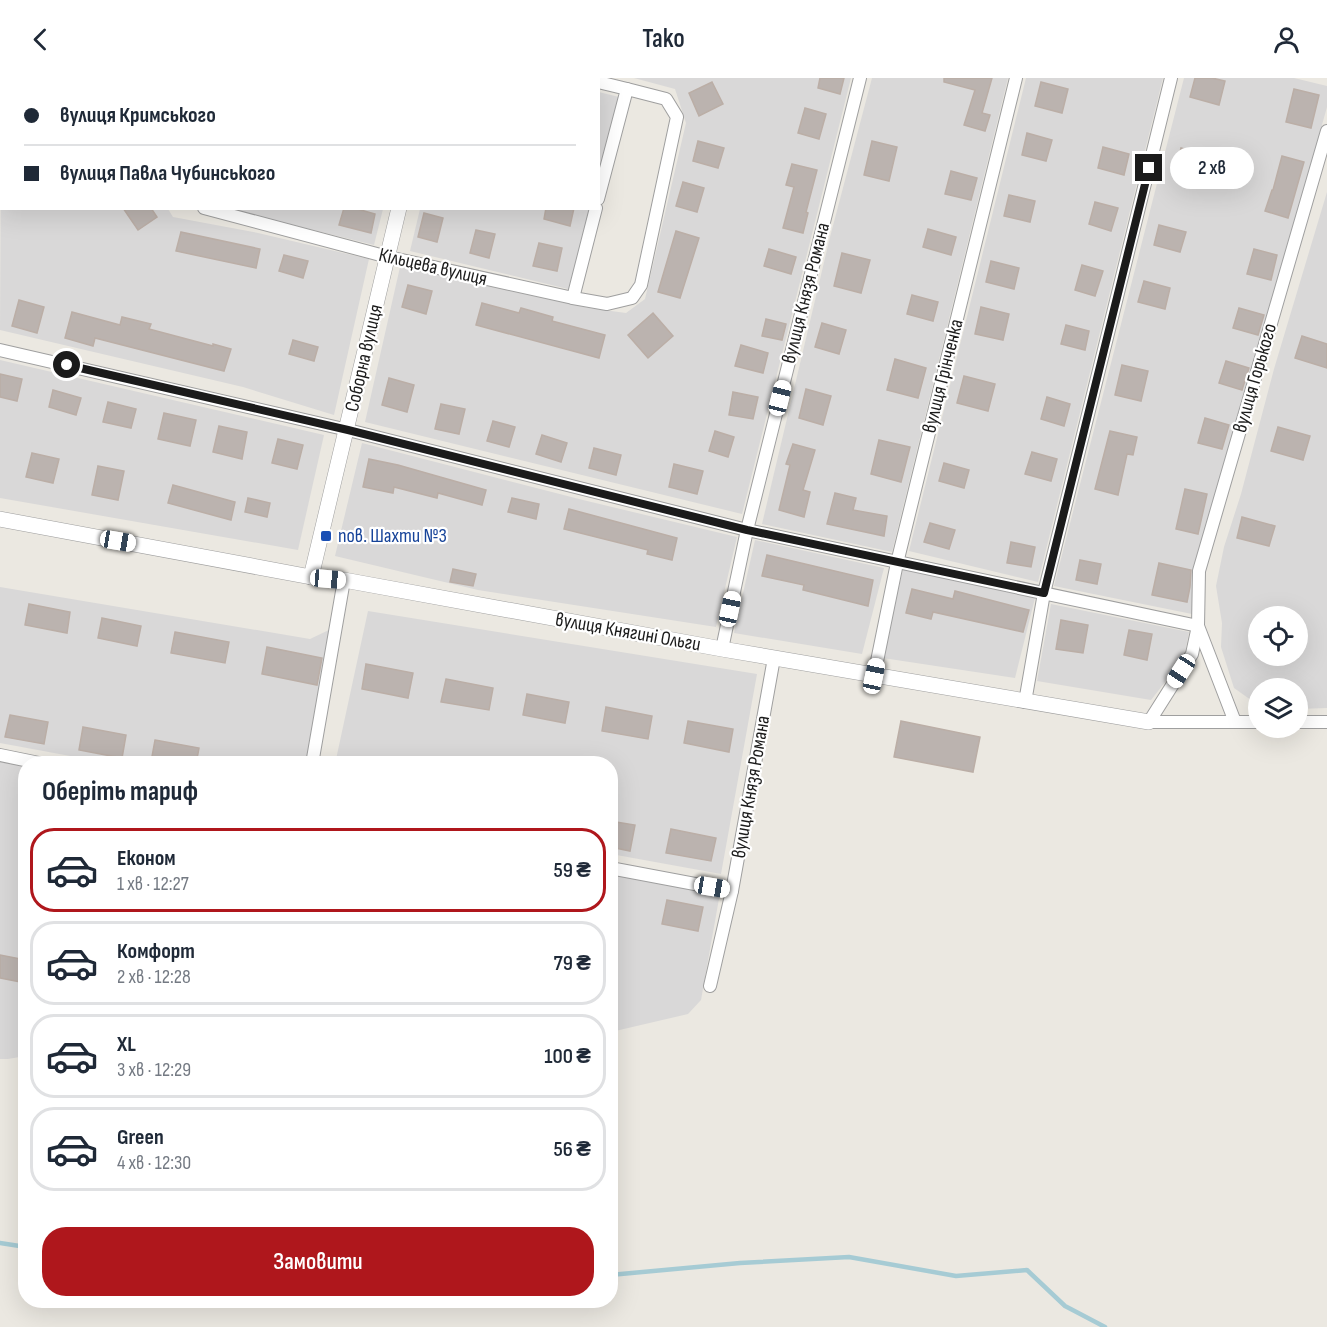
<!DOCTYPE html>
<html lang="uk">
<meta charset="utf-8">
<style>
:root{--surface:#fff;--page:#f6f6f7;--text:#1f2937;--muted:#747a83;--line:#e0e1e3;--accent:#af171c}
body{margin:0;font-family:"Sofia Sans Condensed",sans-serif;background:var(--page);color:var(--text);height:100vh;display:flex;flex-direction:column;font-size:22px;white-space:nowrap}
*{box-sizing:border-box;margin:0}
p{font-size:20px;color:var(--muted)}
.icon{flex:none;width:33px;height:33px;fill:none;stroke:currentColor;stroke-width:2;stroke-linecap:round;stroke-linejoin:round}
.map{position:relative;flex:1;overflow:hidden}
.panel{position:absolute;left:18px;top:678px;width:600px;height:552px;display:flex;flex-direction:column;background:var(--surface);border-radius:24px;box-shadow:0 6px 24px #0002}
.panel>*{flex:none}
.top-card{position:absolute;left:0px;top:0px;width:600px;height:132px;box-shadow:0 6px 24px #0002;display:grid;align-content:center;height:132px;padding:0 24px;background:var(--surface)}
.controls{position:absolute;left:1248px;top:528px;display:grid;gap:12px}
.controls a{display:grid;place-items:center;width:60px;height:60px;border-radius:50%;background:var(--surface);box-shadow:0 6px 24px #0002;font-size:30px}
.end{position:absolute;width:27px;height:27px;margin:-14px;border:8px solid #1b1b1b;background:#fff;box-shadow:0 0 0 3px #fff}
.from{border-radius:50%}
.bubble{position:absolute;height:42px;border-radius:21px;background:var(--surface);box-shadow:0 6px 24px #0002;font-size:20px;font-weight:600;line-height:42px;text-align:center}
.car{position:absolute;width:18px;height:36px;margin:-18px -9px;border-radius:8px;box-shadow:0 0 4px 2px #0007;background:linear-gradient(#fff 24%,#345 0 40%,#fff 0 76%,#345 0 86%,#fff 0)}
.top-card b{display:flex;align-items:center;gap:21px;height:57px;font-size:22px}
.top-card b+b{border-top:2px solid var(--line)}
.top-card i{width:15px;height:15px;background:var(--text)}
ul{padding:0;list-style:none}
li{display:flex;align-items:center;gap:18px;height:84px;margin:0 12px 9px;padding:0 12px;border:3px solid var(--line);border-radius:24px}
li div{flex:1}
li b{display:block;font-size:22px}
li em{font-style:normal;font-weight:600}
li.on{border-color:var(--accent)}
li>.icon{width:54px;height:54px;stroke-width:1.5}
h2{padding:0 24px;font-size:27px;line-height:72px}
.action{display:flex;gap:12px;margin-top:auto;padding:12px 24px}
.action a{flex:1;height:69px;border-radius:24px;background:var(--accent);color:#fff;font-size:24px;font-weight:600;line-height:69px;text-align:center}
header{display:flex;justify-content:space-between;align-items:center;height:78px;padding:0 24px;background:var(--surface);font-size:27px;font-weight:600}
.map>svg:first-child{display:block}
</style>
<header><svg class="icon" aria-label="back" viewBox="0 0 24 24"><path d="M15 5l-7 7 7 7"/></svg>Tako<svg class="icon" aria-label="person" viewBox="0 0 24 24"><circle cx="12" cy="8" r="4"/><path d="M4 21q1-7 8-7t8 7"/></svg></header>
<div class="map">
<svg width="1327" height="1249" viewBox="0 0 1327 1249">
<rect width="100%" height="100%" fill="#ebe8e1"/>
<g fill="#d9d8d8" fill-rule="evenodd">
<path d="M634,0h217l-109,436 -377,-92 35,-155 189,41 37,5 19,-14 41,-176 -11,-34z"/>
<path d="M872,0h136l-116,474 -130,-28 68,-287z"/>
<path d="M1026,0h137l-125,504 -129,-31z"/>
<path d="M1184,0h110l33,8v21l-129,462 -6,45 -138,-28z"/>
<path d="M599,14l20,5 -20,84z"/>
<path d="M1,59l1,71 166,1 5,8 85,16 111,26 -35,156 -91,-28 -243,-57z"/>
<path d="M1327,114v516l-29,1v-21h-40v17l-24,-17 -13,-41 1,-24 -6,-37 8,-39 17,-53 33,-125zM1258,538h40v40h-40z"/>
<path d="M229,131h154l-9,36z"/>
<path d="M420,131h172l-20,81 -162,-39z"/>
<path d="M0,282l324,75 -26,115 -298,-52z"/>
<path d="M362,365l221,57 154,37 -21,90 -238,-37 -143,-34z"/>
<path d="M755,462l129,28 -22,86 -128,-21z"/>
<path d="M903,491l132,29 -20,80 -132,-20z"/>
<path d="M0,509l310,52 21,-10 -24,134h-199l-108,-20z"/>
<path d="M1051,526l138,28 -5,26 -33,42 -114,-19z"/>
<path d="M368,533l389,63 -36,200 -110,-20 -1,-90h-275z"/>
<path d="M0,684l26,4 -1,290 -17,3h-8z"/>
<path d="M610,796l110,19 -19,107 -13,14 -77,18z"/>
</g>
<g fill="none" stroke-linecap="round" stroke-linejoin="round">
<g stroke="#a6cbd4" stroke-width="4.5">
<path d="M0,1165l26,4"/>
<path d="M610,1197l130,-12 109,-6 107,19 71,-6 38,36 40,21"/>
</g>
</g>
<g fill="#bbb3af" stroke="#bbaea6" stroke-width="1.5">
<path d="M820,0h24l-4,16 -22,-6z"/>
<path d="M944,0h48l-10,35 8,2 -5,16 -21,-6 11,-35 -31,-8z"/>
<path d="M1195,0h17l13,3 -6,24 -29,-8z"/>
<path d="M712,4l11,22 -24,12 -10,-23z"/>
<path d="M1041,4l27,7 -6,24 -27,-7z"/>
<path d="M1294,11l25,6 -8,33 -25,-6z"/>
<path d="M805,30l21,6 -7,25 -21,-6z"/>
<path d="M1027,55l25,7 -6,21 -24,-6z"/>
<path d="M698,63l26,7 -6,20 -25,-7z"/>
<path d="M872,63l25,6 -8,34 -25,-6z"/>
<path d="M1103,69l26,7 -5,21 -26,-7z"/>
<path d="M1181,70l22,6 -6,23 -22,-5z"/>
<path d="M1282,78l22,6 -16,56 -23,-7 7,-21h1z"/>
<path d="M792,86l25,6 -11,42 2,1 -5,20 -20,-5 11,-41 -8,-2z"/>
<path d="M951,93l26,7 -6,22 -26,-6z"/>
<path d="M683,104l21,6 -7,24 -21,-6z"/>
<path d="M1009,117l26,6 -5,21 -26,-6z"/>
<path d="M1095,124l23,6 -7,23 -22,-7z"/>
<path d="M123,130h28l6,9 -19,13z"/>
<path d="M344,130h10l21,6 -4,19 -32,-8z"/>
<path d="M546,130h28l-4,18 -26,-7z"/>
<path d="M424,135l19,5 -6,24 -19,-5z"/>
<path d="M1159,147l27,7 -6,20 -26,-7z"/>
<path d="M928,151l28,8 -5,18 -28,-8z"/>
<path d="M476,152l19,4 -6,24 -19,-5z"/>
<path d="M676,153l23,7 -19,60 -22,-6z"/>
<path d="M181,154l79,17 -4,19 -80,-17z"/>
<path d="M539,165l23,5 -5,23 -24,-5z"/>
<path d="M769,171l27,8 -5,17 -27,-8z"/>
<path d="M1254,171l23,6 -6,25 -24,-6z"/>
<path d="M842,175l28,7 -9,33 -27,-7z"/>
<path d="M284,177l24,6 -5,17 -24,-7z"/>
<path d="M991,183l28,7 -5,21 -28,-7z"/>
<path d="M1082,187l21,6 -8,25 -20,-6z"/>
<path d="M1144,203l26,7 -5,21 -27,-7z"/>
<path d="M408,207l24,6 -6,23 -24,-7z"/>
<path d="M912,217l26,7 -5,19 -26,-7z"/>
<path d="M19,222l25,7 -7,26 -25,-7z"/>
<path d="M482,225l37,10 2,-5 32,9 -1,4 53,14 -6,23 -123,-33z"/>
<path d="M981,229l28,7 -6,26 -28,-6z"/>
<path d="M1239,230l25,7 -6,20 -25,-7z"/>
<path d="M72,234l48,13 2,-8 29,7 -2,5 64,17v-2l18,5 -7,22 -129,-33 -2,8 -28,-8z"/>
<path d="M653,235l20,23 -25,22 -20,-23z"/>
<path d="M766,241l20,5 -4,16 -20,-4z"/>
<path d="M822,245l24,7 -7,24 -24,-7z"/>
<path d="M1066,247l23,6 -4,19 -24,-6z"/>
<path d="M1302,258l25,8v24l-32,-10z"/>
<path d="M293,262l25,7 -4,14 -25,-7z"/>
<path d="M741,267l27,8 -5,20 -28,-7z"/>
<path d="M895,281l31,9 -8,30 -31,-8z"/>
<path d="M1226,283l23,7 -7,22 -23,-7z"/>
<path d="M1122,287l26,6 -7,30 -26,-6z"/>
<path d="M0,296l22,5 -5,22 -17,-4z"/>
<path d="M964,298l31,8 -7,27 -31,-8z"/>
<path d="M389,300l25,7 -7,27 -25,-7z"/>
<path d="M806,311l25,7 -8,29 -24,-7z"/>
<path d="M53,312l28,8 -5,17 -27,-8z"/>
<path d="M733,314l25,5 -5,22 -24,-4z"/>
<path d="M1047,319l23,7 -6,22 -23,-7z"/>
<path d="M108,324l28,7 -5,19 -28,-6z"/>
<path d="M441,326l24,5 -6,25 -24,-5z"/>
<path d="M164,335l32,7 -6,26 -32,-7z"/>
<path d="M1205,340l24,7 -7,24 -24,-6z"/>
<path d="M493,343l22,6 -6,20 -22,-6z"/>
<path d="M219,348l28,6 -5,27 -29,-7z"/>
<path d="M1278,349l32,9 -7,24 -32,-9z"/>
<path d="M715,353l19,6 -6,20 -19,-6z"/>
<path d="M1110,353l27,6 -4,18 -6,-1 -9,41 -23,-6z"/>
<path d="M542,357l25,8 -6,19 -25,-8z"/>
<path d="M278,361l25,6 -6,24 -25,-6z"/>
<path d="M879,362l31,7 -9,35 -30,-8z"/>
<path d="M793,366l22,6 -12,40 7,2 -6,25 -25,-7 11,-45 -4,-1z"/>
<path d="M594,370l27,7 -5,20 -27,-7z"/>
<path d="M1032,374l25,7 -6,22 -26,-7z"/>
<path d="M32,375l27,6 -6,24 -27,-6z"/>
<path d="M369,381l29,6 88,25 -4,15 -44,-12 -1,5 -43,-11 -1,6 -30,-6z"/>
<path d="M944,385l25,7 -5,18 -25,-7z"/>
<path d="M674,386l29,7 -6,23 -28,-7z"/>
<path d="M98,388l26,5 -6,29 -26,-5z"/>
<path d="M173,407l62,17 -4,18 -63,-17z"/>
<path d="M1185,411l22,5 -9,40 -22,-5z"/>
<path d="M835,415l21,5 -3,12 34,6 -3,20 -57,-12z"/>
<path d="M248,420l22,5 -3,14 -22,-5z"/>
<path d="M512,420l27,6 -3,15 -28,-7z"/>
<path d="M569,431l108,29 -5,22 -25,-6 1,-4 -84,-21z"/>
<path d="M1242,439l33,9 -6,20 -32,-8z"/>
<path d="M930,445l25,7 -6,19 -25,-7z"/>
<path d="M1011,464l24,5 -4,20 -24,-4z"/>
<path d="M767,477l106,25 -5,26 -65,-16 1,-5 -42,-9z"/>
<path d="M1080,482l21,4 -4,20 -21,-4z"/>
<path d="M1159,485l32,7 -1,17 -3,15 -35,-7z"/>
<path d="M453,491l23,5 -3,12 -23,-4z"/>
<path d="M912,511l41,10 2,-8 74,19 -6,22 -90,-20 -2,7 -25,-6z"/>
<path d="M29,526l41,8 -3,21 -42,-8z"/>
<path d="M102,540l39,8 -4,20 -39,-8z"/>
<path d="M1061,542l27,5 -5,28 -27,-4z"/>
<path d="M1129,552l23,4 -5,26 -23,-5z"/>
<path d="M175,554l54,10 -4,21 -54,-10z"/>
<path d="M267,569l55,11 -5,27 -55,-11z"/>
<path d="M366,586l47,9 -5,25 -46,-9z"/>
<path d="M446,601l47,9 -4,22 -48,-8z"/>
<path d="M527,616l42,8 -4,21 -42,-8z"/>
<path d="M606,629l46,9 -4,23 -46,-8z"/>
<path d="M10,637l38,7 -4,22 -39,-7z"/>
<path d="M688,643l45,8 -4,23 -45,-9z"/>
<path d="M901,643l79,16 -7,35 -79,-15z"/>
<path d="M83,649l43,8 -4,23 -43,-8z"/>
<path d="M155,662l44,8 -3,16 -45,-2z"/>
<path d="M610,743l25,4 -5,26 -20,-4z"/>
<path d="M671,751l45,9 -5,23 -45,-8z"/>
<path d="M667,822l36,7 -5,24 -36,-7z"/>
<path d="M0,877l26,5v23l-26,-5z"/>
</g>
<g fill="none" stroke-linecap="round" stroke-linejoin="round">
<defs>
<g id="minor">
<path d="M581,0l6,2"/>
<path d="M214,2v-2"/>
<path d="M598,4l29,7 -29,110"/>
<path d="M204,130l184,49 185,41 23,-90"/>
<path d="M573,220l34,6 25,-6 9,-13 36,-168 -11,-18 -39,-10"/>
<path d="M0,272l348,80 399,100 451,96"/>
<path d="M1198,548l37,96"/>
<path d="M722,571l25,-119 113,-452"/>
<path d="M874,598l23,-113 119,-485"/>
<path d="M1025,624l19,-109 127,-515"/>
<path d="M1149,644l43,-68 6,-28 1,-55 128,-440"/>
<path d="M1149,644h109"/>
<path d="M1298,644h29"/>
<path d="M0,677l44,9"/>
<path d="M312,686l32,-184"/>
<path d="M610,790l122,23"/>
<path d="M710,908l22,-95 42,-233"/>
</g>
<g id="tertiary">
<path d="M431,2v-2"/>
<path d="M0,441l311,58 33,3 378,69 427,73"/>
<path d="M311,499l88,-369"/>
</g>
</defs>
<use href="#minor" stroke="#9f9f9f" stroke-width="14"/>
<use href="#tertiary" stroke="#9f9f9f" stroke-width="16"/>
<use href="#minor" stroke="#fff" stroke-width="12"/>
<use href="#tertiary" stroke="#fff" stroke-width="15"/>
</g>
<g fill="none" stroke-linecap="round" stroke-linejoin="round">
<path stroke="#1b1b1b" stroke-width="8" d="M67,287l281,65 399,100 297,63 105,-425"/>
</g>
<rect fill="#1a4fb4" stroke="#fff" stroke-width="2" x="320" y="452" width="12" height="12" rx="3"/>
<g text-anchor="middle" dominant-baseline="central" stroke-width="4.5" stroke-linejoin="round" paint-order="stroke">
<g font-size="20" fill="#1b1b1b" stroke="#fff">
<text transform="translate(433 189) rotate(13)">Кільцева вулиця</text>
<text transform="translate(806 215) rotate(-76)">вулиця Князя Романа</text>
<text transform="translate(364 280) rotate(-77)">Соборна вулиця</text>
<text transform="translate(943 298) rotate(-76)">вулиця Грінченка</text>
<text transform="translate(1255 300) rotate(-74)">вулиця Горького</text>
<text transform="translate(628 554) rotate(10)">вулиця Княгині Ольги</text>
<text transform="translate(751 709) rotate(-80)">вулиця Князя Романа</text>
</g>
<g font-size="20" fill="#164399" stroke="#fff" text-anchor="start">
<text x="338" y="458">пов. Шахти №3</text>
</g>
</g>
</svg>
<div class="controls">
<a><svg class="icon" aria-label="locate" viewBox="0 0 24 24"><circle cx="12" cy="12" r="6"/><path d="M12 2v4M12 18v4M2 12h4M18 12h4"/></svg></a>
<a><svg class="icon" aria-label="layers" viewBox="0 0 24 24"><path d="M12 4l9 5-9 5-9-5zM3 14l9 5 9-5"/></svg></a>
</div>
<i class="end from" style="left:67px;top:287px"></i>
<i class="end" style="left:1149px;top:90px"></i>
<div class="bubble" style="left:1170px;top:69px;width:84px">2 хв</div>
<i class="car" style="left:780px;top:320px;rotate:14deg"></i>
<i class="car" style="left:118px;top:463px;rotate:100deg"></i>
<i class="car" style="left:328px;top:501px;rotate:95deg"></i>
<i class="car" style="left:730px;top:531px;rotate:12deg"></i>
<i class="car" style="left:1181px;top:593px;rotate:213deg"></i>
<i class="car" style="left:874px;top:598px;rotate:12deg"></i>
<i class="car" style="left:712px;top:809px;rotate:100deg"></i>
<div class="top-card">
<b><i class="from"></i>вулиця Кримського</b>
<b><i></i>вулиця Павла Чубинського</b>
</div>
<section class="panel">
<h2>Оберіть тариф</h2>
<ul>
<li class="on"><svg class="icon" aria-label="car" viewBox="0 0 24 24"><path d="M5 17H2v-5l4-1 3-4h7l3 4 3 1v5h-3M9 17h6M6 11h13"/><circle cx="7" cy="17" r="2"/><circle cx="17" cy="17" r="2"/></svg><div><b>Економ</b><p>1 хв · 12:27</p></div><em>59 ₴</em></li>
<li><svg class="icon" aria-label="car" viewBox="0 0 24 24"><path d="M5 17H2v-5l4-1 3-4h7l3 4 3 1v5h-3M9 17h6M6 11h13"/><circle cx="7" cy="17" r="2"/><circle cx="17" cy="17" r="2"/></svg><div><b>Комфорт</b><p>2 хв · 12:28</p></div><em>79 ₴</em></li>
<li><svg class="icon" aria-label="car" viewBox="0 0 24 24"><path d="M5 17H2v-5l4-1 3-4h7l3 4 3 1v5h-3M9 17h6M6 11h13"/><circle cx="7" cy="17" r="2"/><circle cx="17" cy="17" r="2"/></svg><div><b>XL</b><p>3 хв · 12:29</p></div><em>100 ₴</em></li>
<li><svg class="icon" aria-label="car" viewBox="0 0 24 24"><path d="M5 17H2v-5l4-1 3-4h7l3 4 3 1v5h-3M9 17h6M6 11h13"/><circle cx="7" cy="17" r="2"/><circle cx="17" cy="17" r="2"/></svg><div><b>Green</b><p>4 хв · 12:30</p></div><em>56 ₴</em></li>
</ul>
<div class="action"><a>Замовити</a></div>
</section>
</div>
